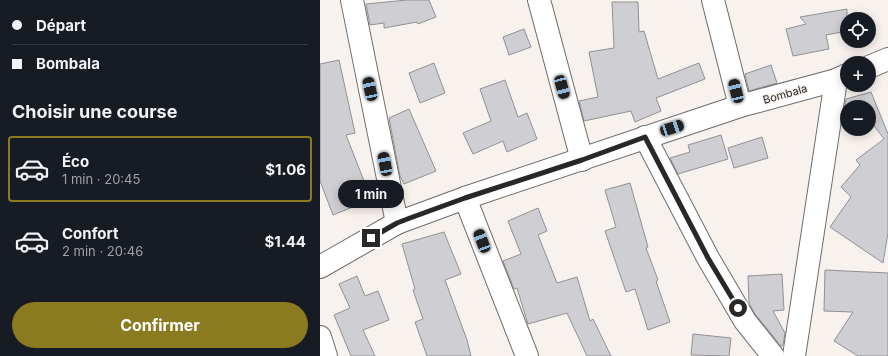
<!DOCTYPE html>
<html lang="fr">
<meta charset="utf-8">
<style>
:root{--surface:#171b24;--page:#20242c;--text:#f1f3f6;--muted:#9ea1a6;--line:#363941;--accent:#8b7b20}
body{margin:0;font-family:Inter,sans-serif;background:var(--page);color:var(--text);height:100vh;display:flex;flex-direction:column;font-size:15px;white-space:nowrap}
*{box-sizing:border-box;margin:0}
p{font-size:13px;color:var(--muted)}
.icon{flex:none;width:22px;height:22px;fill:none;stroke:currentColor;stroke-width:2;stroke-linecap:round;stroke-linejoin:round}
.map{position:relative;flex:1;overflow:hidden}
.details{display:flex;flex-direction:column;background:var(--surface);width:320px}
.details>*{flex:none}
.guide{display:grid;align-content:center;height:88px;padding:0 12px;background:var(--surface)}
.tools{position:absolute;left:520px;top:12px;display:grid;gap:8px}
.tools a{display:grid;place-items:center;width:36px;height:36px;border-radius:50%;background:var(--surface);box-shadow:0 2px 10px #0003;font-size:20px}
.end{position:absolute;width:18px;height:18px;margin:-9px;border:5px solid #2a2827;background:#fff;box-shadow:0 0 0 2px #fff}
.from{border-radius:50%}
.bubble{position:absolute;height:28px;border-radius:14px;background:var(--surface);box-shadow:0 2px 10px #0003;font-size:13px;font-weight:700;line-height:28px;text-align:center}
.car{position:absolute;width:12px;height:24px;margin:-12px -6px;border-radius:5px;box-shadow:0 0 3px 1px #0007;background:linear-gradient(#222 24%,#8ab4d8 0 40%,#222 0 76%,#8ab4d8 0 86%,#222 0)}
.guide b{display:flex;align-items:center;gap:14px;height:38px;font-size:15px}
.guide b+b{border-top:1px solid var(--line)}
.guide i{width:10px;height:10px;background:var(--text)}
ul{padding:0;list-style:none}
li{display:flex;align-items:center;gap:12px;height:66px;margin:0 8px 6px;padding:0 4px;border:2px solid transparent;border-radius:4px}
li div{flex:1}
li b{display:block;font-size:15px}
li em{font-style:normal;font-weight:700}
li.selected{border-color:var(--accent)}
li>.icon{width:36px;height:36px;stroke-width:1.5}
h2{padding:0 12px;font-size:18px;line-height:48px}
.action{display:flex;gap:8px;margin-top:auto;padding:8px 12px}
.action a{flex:1;height:46px;border-radius:24px;background:var(--accent);color:#fff;font-size:16px;font-weight:700;line-height:46px;text-align:center}
main{display:flex;flex:1;min-height:0}
.map>svg:first-child{display:block}
</style>
<main>
<section class="details">
<div class="guide">
<b><i class="from"></i>Départ</b>
<b><i></i>Bombala</b>
</div>
<h2>Choisir une course</h2>
<ul>
<li class="selected"><svg class="icon" aria-label="car" viewBox="0 0 24 24"><path d="M5 17H2v-5l4-1 3-4h7l3 4 3 1v5h-3M9 17h6M6 11h13"/><circle cx="7" cy="17" r="2"/><circle cx="17" cy="17" r="2"/></svg><div><b>Éco</b><p>1 min · 20:45</p></div><em>$1.06</em></li>
<li><svg class="icon" aria-label="car" viewBox="0 0 24 24"><path d="M5 17H2v-5l4-1 3-4h7l3 4 3 1v5h-3M9 17h6M6 11h13"/><circle cx="7" cy="17" r="2"/><circle cx="17" cy="17" r="2"/></svg><div><b>Confort</b><p>2 min · 20:46</p></div><em>$1.44</em></li>
</ul>
<div class="action"><a>Confirmer</a></div>
</section>
<div class="map">
<svg width="568" height="356" viewBox="0 0 568 356">
<rect width="100%" height="100%" fill="#f8f2ee"/>
<g fill="#cfced3" stroke="#919095">
<path d="M87,0h22l7,17 -18,7 -1,-2 -33,6v-5l-14,2 -4,-21z"/>
<path d="M292,2h26l1,30 5,-1 14,48 41,-16 6,16 -49,19 5,13 -26,11 -4,-11 -47,10 -5,-20 19,-4 -9,-45 25,-4z"/>
<path d="M527,9v22l-21,4 3,14 -36,7 -7,-27 20,-5 -6,-7z"/>
<path d="M204,29l7,18 -22,8 -6,-18z"/>
<path d="M19,60l16,73 -9,2 18,46 -14,5 8,19 -25,10 -13,-34v-117z"/>
<path d="M114,63l11,30 -25,10 -11,-30z"/>
<path d="M451,65l6,18 -28,8 -4,-17z"/>
<path d="M185,80l13,37 9,-4 10,26 -30,13 -4,-11 -30,13 -10,-21 28,-12 -11,-32z"/>
<path d="M551,92l17,42v99l-5,30 -53,-36 21,-30 -10,-10 19,-22 -4,-5 28,-21 -15,-20v-12h-22v13l-5,2 4,-23z"/>
<path d="M89,109l27,62 -32,13 -4,-8 -11,-58z"/>
<path d="M401,135l7,24 -50,15 -8,-16 20,-6 -2,-7z"/>
<path d="M442,137l6,21 -34,10 -6,-20z"/>
<path d="M310,183l18,64 -2,1 12,32 -2,1 14,41 -22,8 -13,-41 -9,3 -21,-61 11,-4 -11,-37z"/>
<path d="M218,208l9,23 -9,4 19,48 20,-6 13,44 3,-2 18,37h-24l-20,-43 -39,11 -11,-36 -3,1 -11,-28 18,-7 -13,-33z"/>
<path d="M124,232l17,42 -16,6 22,60 4,16h-44l-12,-34 8,-3 -10,-29 2,-1 -13,-45z"/>
<path d="M505,270l63,3v83h-30l-24,-15 19,-29 -29,-1z"/>
<path d="M462,274l2,36 -11,1 12,22 -2,12 -2,1 -26,-32 -6,-11 -1,-27z"/>
<path d="M37,276l8,20 13,-5 11,29 -26,10 12,26h-24l-17,-41 16,-7 -11,-24z"/>
<path d="M373,334l38,4 -2,18 -38,-1z"/>
</g>
<g fill="none" stroke-linecap="round" stroke-linejoin="round">
<defs>
<g id="minor">
<path d="M32,0l45,223"/>
<path d="M219,0l43,160"/>
<path d="M393,0l27,106"/>
<path d="M549,67l19,-8"/>
<path d="M325,137l63,121 37,63 28,35"/>
<path d="M145,198l62,158"/>
<path d="M0,267l77,-44 68,-25 275,-92 96,-26 11,-5"/>
<path d="M0,337l6,19"/>
<path d="M474,356l42,-276"/>
</g>
</defs>
<use href="#minor" stroke="#706b68" stroke-width="24"/>
<use href="#minor" stroke="#fff" stroke-width="22"/>
</g>
<g fill="none" stroke-linecap="round" stroke-linejoin="round">
<path stroke="#2a2827" stroke-width="5" d="M51,238l26,-15 13,-5 55,-20 117,-38 63,-23 63,121 30,50"/>
</g>
<g text-anchor="middle" dominant-baseline="central" stroke-width="3" stroke-linejoin="round" paint-order="stroke">
<g font-size="11" fill="#2a2827" stroke="#f8f2ee">
<text transform="translate(465 94) rotate(-16)">Bombala</text>
</g>
</g>
</svg>
<div class="tools">
<a><svg class="icon" aria-label="locate" viewBox="0 0 24 24"><circle cx="12" cy="12" r="6"/><path d="M12 2v4M12 18v4M2 12h4M18 12h4"/></svg></a>
<a>+</a>
<a>−</a>
</div>
<i class="end from" style="left:418px;top:308px"></i>
<i class="end" style="left:51px;top:238px"></i>
<div class="bubble" style="left:18px;top:180px;width:66px">1 min</div>
<i class="car" style="left:242px;top:87px;rotate:165deg"></i>
<i class="car" style="left:50px;top:89px;rotate:348deg"></i>
<i class="car" style="left:416px;top:91px;rotate:346deg"></i>
<i class="car" style="left:352px;top:128px;rotate:72deg"></i>
<i class="car" style="left:65px;top:164px;rotate:349deg"></i>
<i class="car" style="left:162px;top:241px;rotate:339deg"></i>
</div>
</main>
